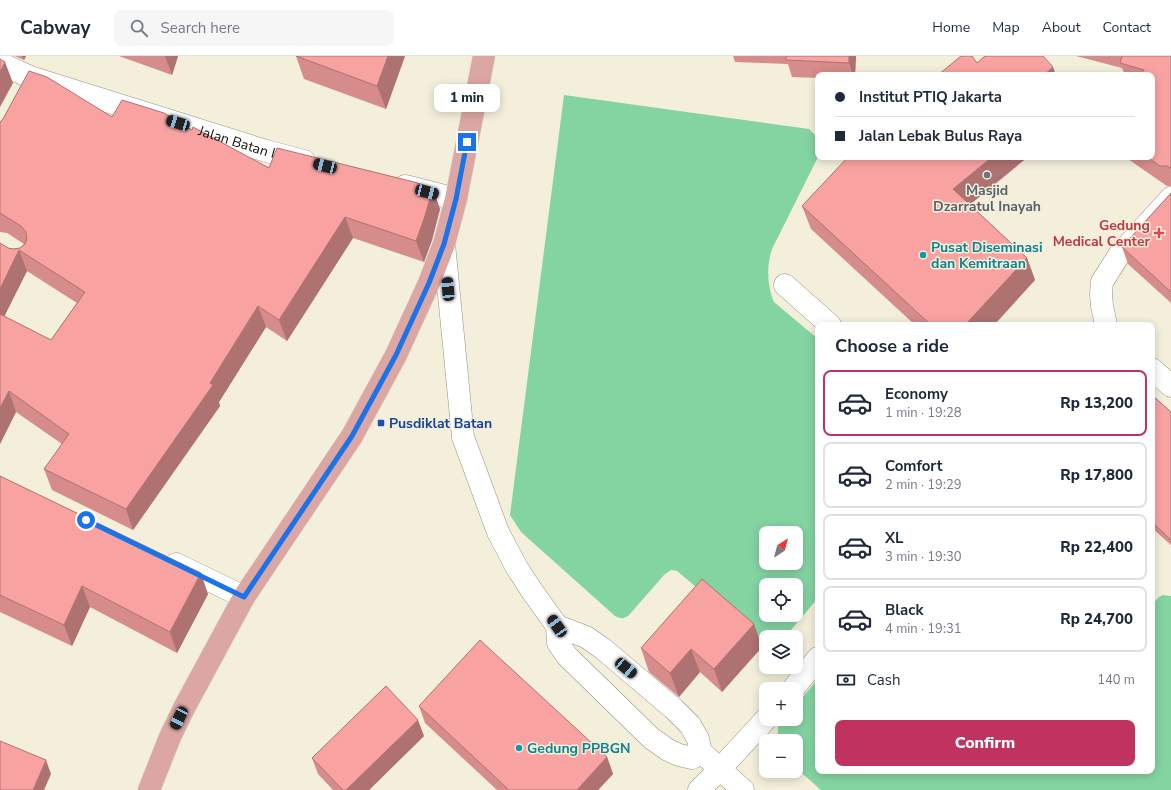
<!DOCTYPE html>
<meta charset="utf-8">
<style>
:root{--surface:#fff;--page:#f6f6f7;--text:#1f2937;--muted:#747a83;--line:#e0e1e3;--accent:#c1335f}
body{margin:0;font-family:"Nunito Sans",sans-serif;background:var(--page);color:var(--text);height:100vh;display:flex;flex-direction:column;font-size:15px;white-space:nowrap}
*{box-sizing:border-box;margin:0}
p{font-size:13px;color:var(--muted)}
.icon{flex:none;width:22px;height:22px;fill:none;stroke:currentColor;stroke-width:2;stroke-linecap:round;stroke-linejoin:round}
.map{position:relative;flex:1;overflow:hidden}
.sheet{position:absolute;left:815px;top:266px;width:340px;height:452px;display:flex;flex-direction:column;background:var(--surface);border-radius:8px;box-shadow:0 2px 10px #0003}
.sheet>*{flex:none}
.guide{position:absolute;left:815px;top:16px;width:340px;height:88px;border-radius:8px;box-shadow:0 2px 10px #0003;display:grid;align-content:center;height:88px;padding:0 20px;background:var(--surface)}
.needle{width:26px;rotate:36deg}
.buttons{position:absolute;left:759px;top:470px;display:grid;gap:8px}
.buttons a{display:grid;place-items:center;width:44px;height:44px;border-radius:8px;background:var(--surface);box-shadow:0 2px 10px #0003;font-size:20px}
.end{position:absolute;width:18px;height:18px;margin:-9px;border:5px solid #1a73e8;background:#fff;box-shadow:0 0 0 2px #fff}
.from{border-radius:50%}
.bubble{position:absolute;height:28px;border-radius:8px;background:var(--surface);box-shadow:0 2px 10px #0003;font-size:13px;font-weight:800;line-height:28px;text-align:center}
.car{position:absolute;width:12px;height:24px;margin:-12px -6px;border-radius:5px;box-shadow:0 0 3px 1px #0007;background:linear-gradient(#222 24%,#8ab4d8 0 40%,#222 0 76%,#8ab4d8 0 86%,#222 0)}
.guide b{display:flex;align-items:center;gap:14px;height:38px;font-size:15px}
.guide b+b{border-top:1px solid var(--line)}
.guide i{width:10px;height:10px;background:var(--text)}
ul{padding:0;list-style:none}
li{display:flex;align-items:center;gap:12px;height:66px;margin:0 8px 6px;padding:0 12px;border:2px solid var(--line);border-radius:8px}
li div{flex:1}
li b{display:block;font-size:15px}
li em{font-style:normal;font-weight:800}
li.active{border-color:var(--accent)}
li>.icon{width:36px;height:36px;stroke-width:1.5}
h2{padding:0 20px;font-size:18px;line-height:48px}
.pay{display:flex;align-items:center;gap:10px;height:44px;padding:0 20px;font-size:15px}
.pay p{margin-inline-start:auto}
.action{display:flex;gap:8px;margin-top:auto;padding:8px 20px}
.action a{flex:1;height:46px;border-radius:8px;background:var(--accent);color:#fff;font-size:16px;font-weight:800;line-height:46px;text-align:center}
header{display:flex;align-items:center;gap:24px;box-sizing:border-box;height:56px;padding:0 20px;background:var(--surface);border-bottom:1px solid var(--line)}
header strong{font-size:19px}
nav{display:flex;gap:22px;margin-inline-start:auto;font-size:14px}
.search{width:280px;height:36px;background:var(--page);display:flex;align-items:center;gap:10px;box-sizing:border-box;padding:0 14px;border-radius:8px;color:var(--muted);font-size:15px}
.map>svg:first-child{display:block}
</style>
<header>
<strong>Cabway</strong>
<div class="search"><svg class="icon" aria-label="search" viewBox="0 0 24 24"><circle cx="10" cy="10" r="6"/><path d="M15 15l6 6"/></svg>Search here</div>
<nav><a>Home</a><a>Map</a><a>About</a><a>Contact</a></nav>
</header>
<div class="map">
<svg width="1171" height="734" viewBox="0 0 1171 734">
<rect width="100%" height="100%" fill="#f3efdb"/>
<g fill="#84d4a2" fill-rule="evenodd">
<path d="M564,39l245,34 6,6 3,5v17l-45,90c-7,16 -6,39 1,55l44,37v259l-33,39h-19v4l-7,-1 -82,-69 -6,-1 -7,5 -35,40c-5,4 -8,4 -14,1l-94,-84 -11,-17zM766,477h30v30h-30zM766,529h30v30h-30z"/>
<path d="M1163,539l8,1v194h-350l-25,-22v-27h-18v-14l7,-8h11v-14l22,-26v92h334v-167l7,-7z"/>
</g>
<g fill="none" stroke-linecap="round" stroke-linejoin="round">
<defs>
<g id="minor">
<path id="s1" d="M0,7l30,14 236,74 38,10"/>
<path d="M405,130l51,13"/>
<path d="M444,188l19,193 35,95 19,36 15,23 25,35 1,17 9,13 84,82 17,12 11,5 13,3 9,-6"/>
<path d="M785,229l45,40"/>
<path d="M1106,269l-4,-19 -1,-12 1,-12 17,-27 52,-57"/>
<path d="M1152,313l19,17"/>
<path d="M176,508l68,33"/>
<path d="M557,570l29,11 16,11 72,61 16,16 8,14 3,13 42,38"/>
<path d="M793,633l25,-31"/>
<path d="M699,734l21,-21 46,-50"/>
</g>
<path id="major" d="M149,734l21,-53 14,-29 60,-111 108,-161 44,-81 33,-72 15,-39 12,-45 28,-143"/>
</defs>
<use href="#minor" stroke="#96927f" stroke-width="23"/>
<use href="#major" stroke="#d9d9d8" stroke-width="23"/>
<use href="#minor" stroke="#fff" stroke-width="22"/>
<use href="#major" stroke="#dca6a3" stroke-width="22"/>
</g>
<g fill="#d58c8a" fill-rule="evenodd">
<path d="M15,0h11l-2,4z"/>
<path d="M119,0h59l-6,19z"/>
<path d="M296,0h109l-19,53 -82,-30z"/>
<path d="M733,0h123l-1,19h-37v3l-26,-1 -4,-13 -53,-2z"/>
<path d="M1076,0h95v130h-4l-42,-29h27v-82h-27l-3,-7z"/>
<path d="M112,61l80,13 77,38 171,41 -8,31 -8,22 -71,-24 -66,103 -21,-14 -47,75 1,4 -87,124 -81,-40 -8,-21 18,-25 -46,-32 -16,32v-201l8,5 5,1 7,-1 4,-4 -17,-11 -7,-1v-110zM27,215l50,32 -26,37 -47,-24z"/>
<path d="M1171,137v110l-43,-39 -6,-17z"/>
<path d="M970,149l57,53 8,22 -41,45h-79l-104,-96 -9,-23z"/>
<path d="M1152,339l19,17v133l-19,-17z"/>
<path d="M0,420l208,118 -31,59 -87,-46 -18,39 -72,-34z"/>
<path d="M762,591l-40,45 -22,-20 -21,25 -30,-25 -8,-24z"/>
<path d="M419,650l188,51 6,17 -15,16h-101l-72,-67z"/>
<path d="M424,680l-55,54h-36l-15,-16 -6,-16z"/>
</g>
<g fill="#ae7271">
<path d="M22,0h4l-2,4z"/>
<path d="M165,0h13l-6,19z"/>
<path d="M388,0h17l-19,53 -9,-23z"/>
<path d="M849,0h7l-1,19h-2l-4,-12z"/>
<path d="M5,6l8,21 -13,24v-35z"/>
<path d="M1053,11l3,8h-12z"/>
<path d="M992,101h36l-67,55 -8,-23z"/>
<path d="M433,132l7,21 -8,31 -8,22 -8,-21z"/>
<path d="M345,161l8,21 -66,103 -8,-21z"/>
<path d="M19,194l8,21 -27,54v-36z"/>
<path d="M1027,202l8,22 -41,45h-29z"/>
<path d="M258,250l8,21 -47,75 1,4 -87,124 -7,-21 84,-126z"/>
<path d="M9,335l7,21 -16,32v-36z"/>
<path d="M201,517l7,21 -31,59 -7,-21z"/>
<path d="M82,530l8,21 -18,39 -8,-21z"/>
<path d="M754,568l8,23 -40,45 -8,-23z"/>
<path d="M691,593l9,23 -21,25 -9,-24z"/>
<path d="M418,664l6,16 -55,54h-23z"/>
<path d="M607,701l6,17 -15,16h-21z"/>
<path d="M46,704l5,14 -7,16h-11z"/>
</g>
<g fill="#f8a3a1" stroke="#ae7271">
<path d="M296,0h92l-11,30z"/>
<path d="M786,0h63v7l-63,-3z"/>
<path d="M961,0h11l5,7 8,-7h58l10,11 -9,8h-106z"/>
<path d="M1122,0h49v112l-4,-2h-7l-13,-9h5v-82h-12l4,-5 -24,-7z"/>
<path d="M0,3l5,3 -5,10z"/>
<path d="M29,15l18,6 65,40 10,-17 42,13 28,17 1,-3 76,41 8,-20 137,34 19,6 -9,31 -8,22 -71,-24 -66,103 -21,-14 -48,77 3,2 -87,124 -82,-40 25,-35 -60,-43 -9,17v-94l51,26 34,-48 -66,-42 -19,39v-46l8,5 5,1 7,-1 5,-4 2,-6 -1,-6 -5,-6 -21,-13v-91l3,-3z"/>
<path d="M848,101h144l-39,32 74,69 -62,67h-34l-129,-119z"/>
<path d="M1171,137v99l-49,-45z"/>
<path d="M1152,339l19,17v128l-19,-18z"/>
<path d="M0,420l201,97 -31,59 -88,-46 -18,39 -64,-30z"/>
<path d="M702,523l52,45 -40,45 -23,-20 -21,24 -29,-25z"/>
<path d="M480,584l127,117 -30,33h-68l-90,-84z"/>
<path d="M386,630l32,34 -72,70h-3l-31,-32z"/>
<path d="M0,685l46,19 -13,30h-33z"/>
</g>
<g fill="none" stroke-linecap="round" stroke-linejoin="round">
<path stroke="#1a73e8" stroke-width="5" d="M86,464l158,77 108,-161 44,-81 33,-72 15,-39 12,-45 11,-57"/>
</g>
<circle fill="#6b7280" stroke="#f3efdb" stroke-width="1.5" cx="987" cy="119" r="4"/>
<path fill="#e0444e" stroke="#f3efdb" stroke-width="1.5" d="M1157 171h4v4h4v4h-4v4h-4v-4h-4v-4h4z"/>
<g fill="#0f9aa8" stroke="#f3efdb" stroke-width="1.5">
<circle cx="923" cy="199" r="4"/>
<circle cx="519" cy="692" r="4"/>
</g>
<rect fill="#1a4fb4" stroke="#f3efdb" stroke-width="1.5" x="377" y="363" width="8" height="8" rx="2"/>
<g text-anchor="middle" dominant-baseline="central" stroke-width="3" stroke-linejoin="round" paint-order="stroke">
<g font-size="14" fill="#12110a" stroke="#f3efdb">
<text stroke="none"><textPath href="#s1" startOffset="250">Jalan Batan I</textPath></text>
</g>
<g font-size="14" font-weight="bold" fill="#5b616d" stroke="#f3efdb">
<text x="987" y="134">Masjid<tspan x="987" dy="16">Dzarratul Inayah</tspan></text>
</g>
<g font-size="14" font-weight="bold" fill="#be3a42" stroke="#f3efdb" text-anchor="end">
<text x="1150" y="169">Gedung<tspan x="1150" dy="16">Medical Center</tspan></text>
</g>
<g font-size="14" font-weight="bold" fill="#0d838f" stroke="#f3efdb" text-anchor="start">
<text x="931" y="191">Pusat Diseminasi<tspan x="931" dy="16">dan Kemitraan</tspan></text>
<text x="527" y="692">Gedung PPBGN</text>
</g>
<g font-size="14" font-weight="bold" fill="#164399" stroke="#f3efdb" text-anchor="start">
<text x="389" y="367">Pusdiklat Batan</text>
</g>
</g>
</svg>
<div class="buttons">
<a><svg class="needle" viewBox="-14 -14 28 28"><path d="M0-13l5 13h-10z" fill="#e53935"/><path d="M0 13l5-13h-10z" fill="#747a83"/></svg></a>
<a><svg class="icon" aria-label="locate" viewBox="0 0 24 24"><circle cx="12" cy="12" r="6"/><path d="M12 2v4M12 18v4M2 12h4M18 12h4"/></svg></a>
<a><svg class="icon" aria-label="layers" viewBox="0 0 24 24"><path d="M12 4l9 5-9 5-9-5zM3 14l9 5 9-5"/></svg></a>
<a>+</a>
<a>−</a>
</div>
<i class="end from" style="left:86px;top:464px"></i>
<i class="end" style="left:467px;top:86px"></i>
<div class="bubble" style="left:434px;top:28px;width:66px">1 min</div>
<i class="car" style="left:178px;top:67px;rotate:287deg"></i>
<i class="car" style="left:325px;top:110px;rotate:284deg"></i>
<i class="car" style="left:427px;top:136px;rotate:104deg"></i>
<i class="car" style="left:448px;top:233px;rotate:355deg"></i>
<i class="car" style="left:557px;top:570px;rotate:325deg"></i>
<i class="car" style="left:626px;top:612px;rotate:130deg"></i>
<i class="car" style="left:179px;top:662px;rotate:206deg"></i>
<div class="guide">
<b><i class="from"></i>Institut PTIQ Jakarta</b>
<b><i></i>Jalan Lebak Bulus Raya</b>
</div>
<section class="sheet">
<h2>Choose a ride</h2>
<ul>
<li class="active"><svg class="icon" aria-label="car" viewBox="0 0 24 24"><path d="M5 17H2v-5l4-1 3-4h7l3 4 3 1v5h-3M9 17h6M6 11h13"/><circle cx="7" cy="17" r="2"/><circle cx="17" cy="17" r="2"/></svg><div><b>Economy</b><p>1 min · 19:28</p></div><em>Rp 13,200</em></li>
<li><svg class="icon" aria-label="car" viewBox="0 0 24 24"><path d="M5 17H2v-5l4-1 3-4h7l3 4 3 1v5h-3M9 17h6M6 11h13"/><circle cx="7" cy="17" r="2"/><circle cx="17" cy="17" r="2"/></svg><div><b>Comfort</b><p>2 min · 19:29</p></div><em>Rp 17,800</em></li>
<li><svg class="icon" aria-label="car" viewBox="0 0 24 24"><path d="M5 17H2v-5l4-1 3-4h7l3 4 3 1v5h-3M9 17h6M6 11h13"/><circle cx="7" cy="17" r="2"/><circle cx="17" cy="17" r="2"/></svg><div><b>XL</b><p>3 min · 19:30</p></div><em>Rp 22,400</em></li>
<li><svg class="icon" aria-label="car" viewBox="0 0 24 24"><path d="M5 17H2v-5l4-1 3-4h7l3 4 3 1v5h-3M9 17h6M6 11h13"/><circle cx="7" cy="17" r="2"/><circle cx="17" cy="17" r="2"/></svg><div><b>Black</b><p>4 min · 19:31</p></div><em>Rp 24,700</em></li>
</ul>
<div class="pay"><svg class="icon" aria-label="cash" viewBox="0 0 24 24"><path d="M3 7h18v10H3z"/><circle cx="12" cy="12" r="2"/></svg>Cash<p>140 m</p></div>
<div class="action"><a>Confirm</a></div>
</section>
</div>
